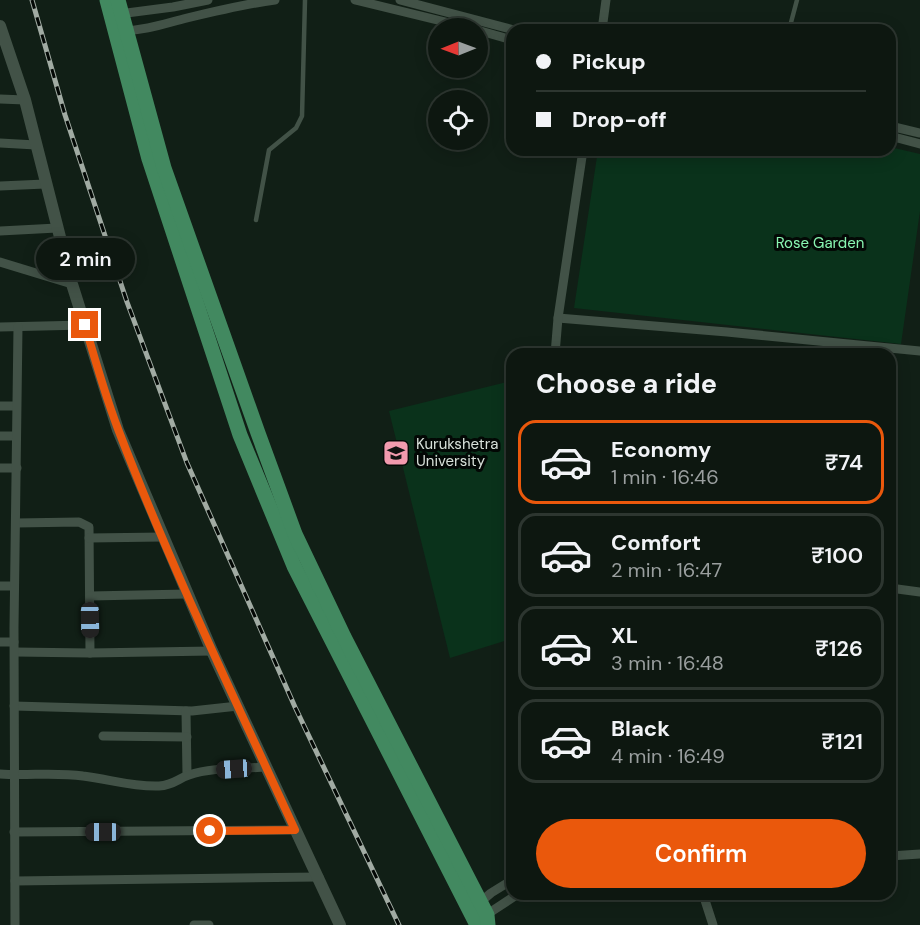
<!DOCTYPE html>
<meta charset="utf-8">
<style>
:root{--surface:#0d1710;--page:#1b241e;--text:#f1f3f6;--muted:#9a9f9f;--line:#2d3630;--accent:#ea580c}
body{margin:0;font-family:"DM Sans",sans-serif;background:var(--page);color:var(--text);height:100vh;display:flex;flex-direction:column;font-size:22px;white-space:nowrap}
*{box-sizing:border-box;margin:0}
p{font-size:20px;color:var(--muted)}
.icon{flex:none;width:33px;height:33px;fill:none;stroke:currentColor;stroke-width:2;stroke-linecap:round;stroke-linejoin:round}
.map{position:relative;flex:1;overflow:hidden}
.drawer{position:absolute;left:506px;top:348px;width:390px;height:552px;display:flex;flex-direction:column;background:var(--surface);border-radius:18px;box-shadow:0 3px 15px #0003,0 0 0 2px var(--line)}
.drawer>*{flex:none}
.banner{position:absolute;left:506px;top:24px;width:390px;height:132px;border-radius:18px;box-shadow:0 3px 15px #0003,0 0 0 2px var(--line);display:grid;align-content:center;height:132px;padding:0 30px;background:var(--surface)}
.needle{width:39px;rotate:269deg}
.tools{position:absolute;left:428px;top:18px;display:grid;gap:12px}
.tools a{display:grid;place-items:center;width:60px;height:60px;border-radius:50%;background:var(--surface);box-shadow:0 3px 15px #0003,0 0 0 2px var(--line);font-size:30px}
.end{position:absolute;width:27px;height:27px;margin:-14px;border:8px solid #ea580c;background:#fff;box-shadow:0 0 0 3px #fff}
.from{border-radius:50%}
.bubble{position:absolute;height:42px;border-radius:21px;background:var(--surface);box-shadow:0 3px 15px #0003,0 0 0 2px var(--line);font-size:20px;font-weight:600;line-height:42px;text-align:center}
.car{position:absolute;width:18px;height:36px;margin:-18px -9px;border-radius:8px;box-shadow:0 0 4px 2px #0007;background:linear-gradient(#222 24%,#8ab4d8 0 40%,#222 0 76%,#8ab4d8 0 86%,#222 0)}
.banner b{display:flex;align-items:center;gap:21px;height:57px;font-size:22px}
.banner b+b{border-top:2px solid var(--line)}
.banner i{width:15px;height:15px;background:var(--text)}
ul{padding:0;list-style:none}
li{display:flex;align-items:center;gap:18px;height:84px;margin:0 12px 9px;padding:0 18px;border:3px solid var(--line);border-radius:18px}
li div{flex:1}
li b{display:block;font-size:22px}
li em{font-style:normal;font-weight:600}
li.on{border-color:var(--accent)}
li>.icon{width:54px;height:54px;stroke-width:1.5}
h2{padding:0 30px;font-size:27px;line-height:72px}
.cta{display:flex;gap:12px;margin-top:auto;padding:12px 30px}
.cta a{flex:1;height:69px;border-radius:36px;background:var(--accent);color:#fff;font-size:24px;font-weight:600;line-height:69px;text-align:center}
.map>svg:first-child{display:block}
</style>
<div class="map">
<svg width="920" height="925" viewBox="0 0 920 925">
<rect width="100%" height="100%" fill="#111f16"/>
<g fill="#0a321b">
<path d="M890,147l30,7v57l-19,133 -327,-36 24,-158h292z"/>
<path d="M511,381v258l-61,19 -61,-247z"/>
</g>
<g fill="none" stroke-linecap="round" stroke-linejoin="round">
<g stroke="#425247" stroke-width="4.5">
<path d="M789,30l8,-30"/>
<path d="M256,220l13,-70 27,-22 6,-12 3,-116"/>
</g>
<g stroke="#425247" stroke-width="9">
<path d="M355,0l115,28"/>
<path d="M400,0l114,30"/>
<path d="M119,14l54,-7 35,-7"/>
<path d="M477,30l35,10"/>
<path d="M602,30l4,-30"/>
<path d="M122,31c25,-1 41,-7 65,-13 29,-7 58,-14 88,-18"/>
<path d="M0,99l25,1"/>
<path d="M890,126l30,7"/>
<path d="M890,136l30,8"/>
<path d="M0,143l36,2"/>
<path d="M0,186l45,-2"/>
<path d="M0,231l57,-3"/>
<path d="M0,262l72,22"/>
<path d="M558,318l169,14 193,19"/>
<path d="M0,327l85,-2"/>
<path d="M555,354l3,-36 25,-168"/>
<path d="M0,406h16"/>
<path d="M0,436h16"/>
<path d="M0,468h17"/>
<path d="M16,523l63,-1 10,5 1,126"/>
<path d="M89,538l74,-1"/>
<path d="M0,586h14"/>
<path d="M890,588l30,4"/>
<path d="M90,596l97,-2"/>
<path d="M0,642h14"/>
<path d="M15,652l75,1 122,-2"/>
<path d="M14,706l178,5 46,-5"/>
<path d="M186,711l1,64"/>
<path d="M103,736l84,1"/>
<path d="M0,774c27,2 55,-2 83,2 26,3 49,11 76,10 15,-1 18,-7 30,-11 23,-8 53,-6 77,-8"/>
<path d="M14,832l281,-2"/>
<path d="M890,856l30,-2"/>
<path d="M15,881l304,-4"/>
<path d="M703,894l10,31"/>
<path d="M478,904l13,-11 21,-13"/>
<path d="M483,917l35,-23"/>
<path d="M15,925l-1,-297 4,-301"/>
<path d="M194,925h15"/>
</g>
<path stroke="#425247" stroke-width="12" d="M0,26l25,74 47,184 46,146 94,221 128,274"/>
<g stroke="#428960" stroke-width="15">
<path d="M107,0l42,159 91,276 54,131 183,359"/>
<path d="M118,0l46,168 94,265 37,101 49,103 143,278 1,10"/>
</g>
<defs>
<path id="rail" d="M32,0l33,115 62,187 60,161 108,244 104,218"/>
</defs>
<use href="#rail" stroke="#a1aba3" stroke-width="5"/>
<use href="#rail" stroke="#030805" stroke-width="3" stroke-dasharray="9" stroke-linecap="butt"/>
</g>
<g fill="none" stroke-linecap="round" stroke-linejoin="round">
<path stroke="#ea580c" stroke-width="8" d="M85,325c10,35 20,70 33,104 52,136 116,268 177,401l-85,1"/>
</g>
<defs>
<symbol id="university-square" viewBox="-11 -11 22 22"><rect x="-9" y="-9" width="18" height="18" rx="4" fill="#f29aae" stroke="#030805"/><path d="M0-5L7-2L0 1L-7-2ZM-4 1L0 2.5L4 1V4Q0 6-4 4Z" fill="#111"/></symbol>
</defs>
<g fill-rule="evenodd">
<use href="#university-square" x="381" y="438" width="30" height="30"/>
</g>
<g text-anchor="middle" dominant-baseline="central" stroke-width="6" stroke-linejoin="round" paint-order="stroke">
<g font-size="15" fill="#89f6b2" stroke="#030805">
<text x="820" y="243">Rose Garden</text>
</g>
<g font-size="15" fill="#d8e1da" stroke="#030805" text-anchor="start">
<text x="416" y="444">Kurukshetra<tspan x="416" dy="17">University</tspan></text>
</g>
</g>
</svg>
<div class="tools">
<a><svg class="needle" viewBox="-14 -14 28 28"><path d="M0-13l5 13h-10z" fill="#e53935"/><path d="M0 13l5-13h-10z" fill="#9a9f9f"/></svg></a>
<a><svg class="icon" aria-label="locate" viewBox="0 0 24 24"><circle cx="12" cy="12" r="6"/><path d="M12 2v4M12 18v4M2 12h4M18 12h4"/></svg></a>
</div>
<i class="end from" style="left:210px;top:831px"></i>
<i class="end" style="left:85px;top:325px"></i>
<div class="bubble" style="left:36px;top:238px;width:99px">2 min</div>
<i class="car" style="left:90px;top:620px;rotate:179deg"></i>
<i class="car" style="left:234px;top:769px;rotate:266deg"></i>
<i class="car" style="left:103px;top:832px;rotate:270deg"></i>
<div class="banner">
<b><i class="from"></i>Pickup</b>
<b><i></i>Drop-off</b>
</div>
<section class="drawer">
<h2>Choose a ride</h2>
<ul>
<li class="on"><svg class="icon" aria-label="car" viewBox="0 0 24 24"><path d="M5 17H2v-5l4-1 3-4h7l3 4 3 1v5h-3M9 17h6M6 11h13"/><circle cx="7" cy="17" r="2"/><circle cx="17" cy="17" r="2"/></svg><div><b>Economy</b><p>1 min · 16:46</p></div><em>₹74</em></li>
<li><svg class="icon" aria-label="car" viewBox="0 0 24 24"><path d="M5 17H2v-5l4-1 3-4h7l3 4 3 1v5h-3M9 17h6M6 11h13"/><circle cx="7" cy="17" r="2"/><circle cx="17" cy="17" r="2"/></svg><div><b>Comfort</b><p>2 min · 16:47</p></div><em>₹100</em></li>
<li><svg class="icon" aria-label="car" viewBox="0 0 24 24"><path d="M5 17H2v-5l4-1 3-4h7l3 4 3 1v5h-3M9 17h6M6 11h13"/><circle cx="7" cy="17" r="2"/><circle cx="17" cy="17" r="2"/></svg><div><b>XL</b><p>3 min · 16:48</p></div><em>₹126</em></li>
<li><svg class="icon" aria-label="car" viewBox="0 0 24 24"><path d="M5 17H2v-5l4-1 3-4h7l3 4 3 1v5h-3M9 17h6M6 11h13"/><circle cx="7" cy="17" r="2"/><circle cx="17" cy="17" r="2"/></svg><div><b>Black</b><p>4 min · 16:49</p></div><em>₹121</em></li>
</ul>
<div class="cta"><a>Confirm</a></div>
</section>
</div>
